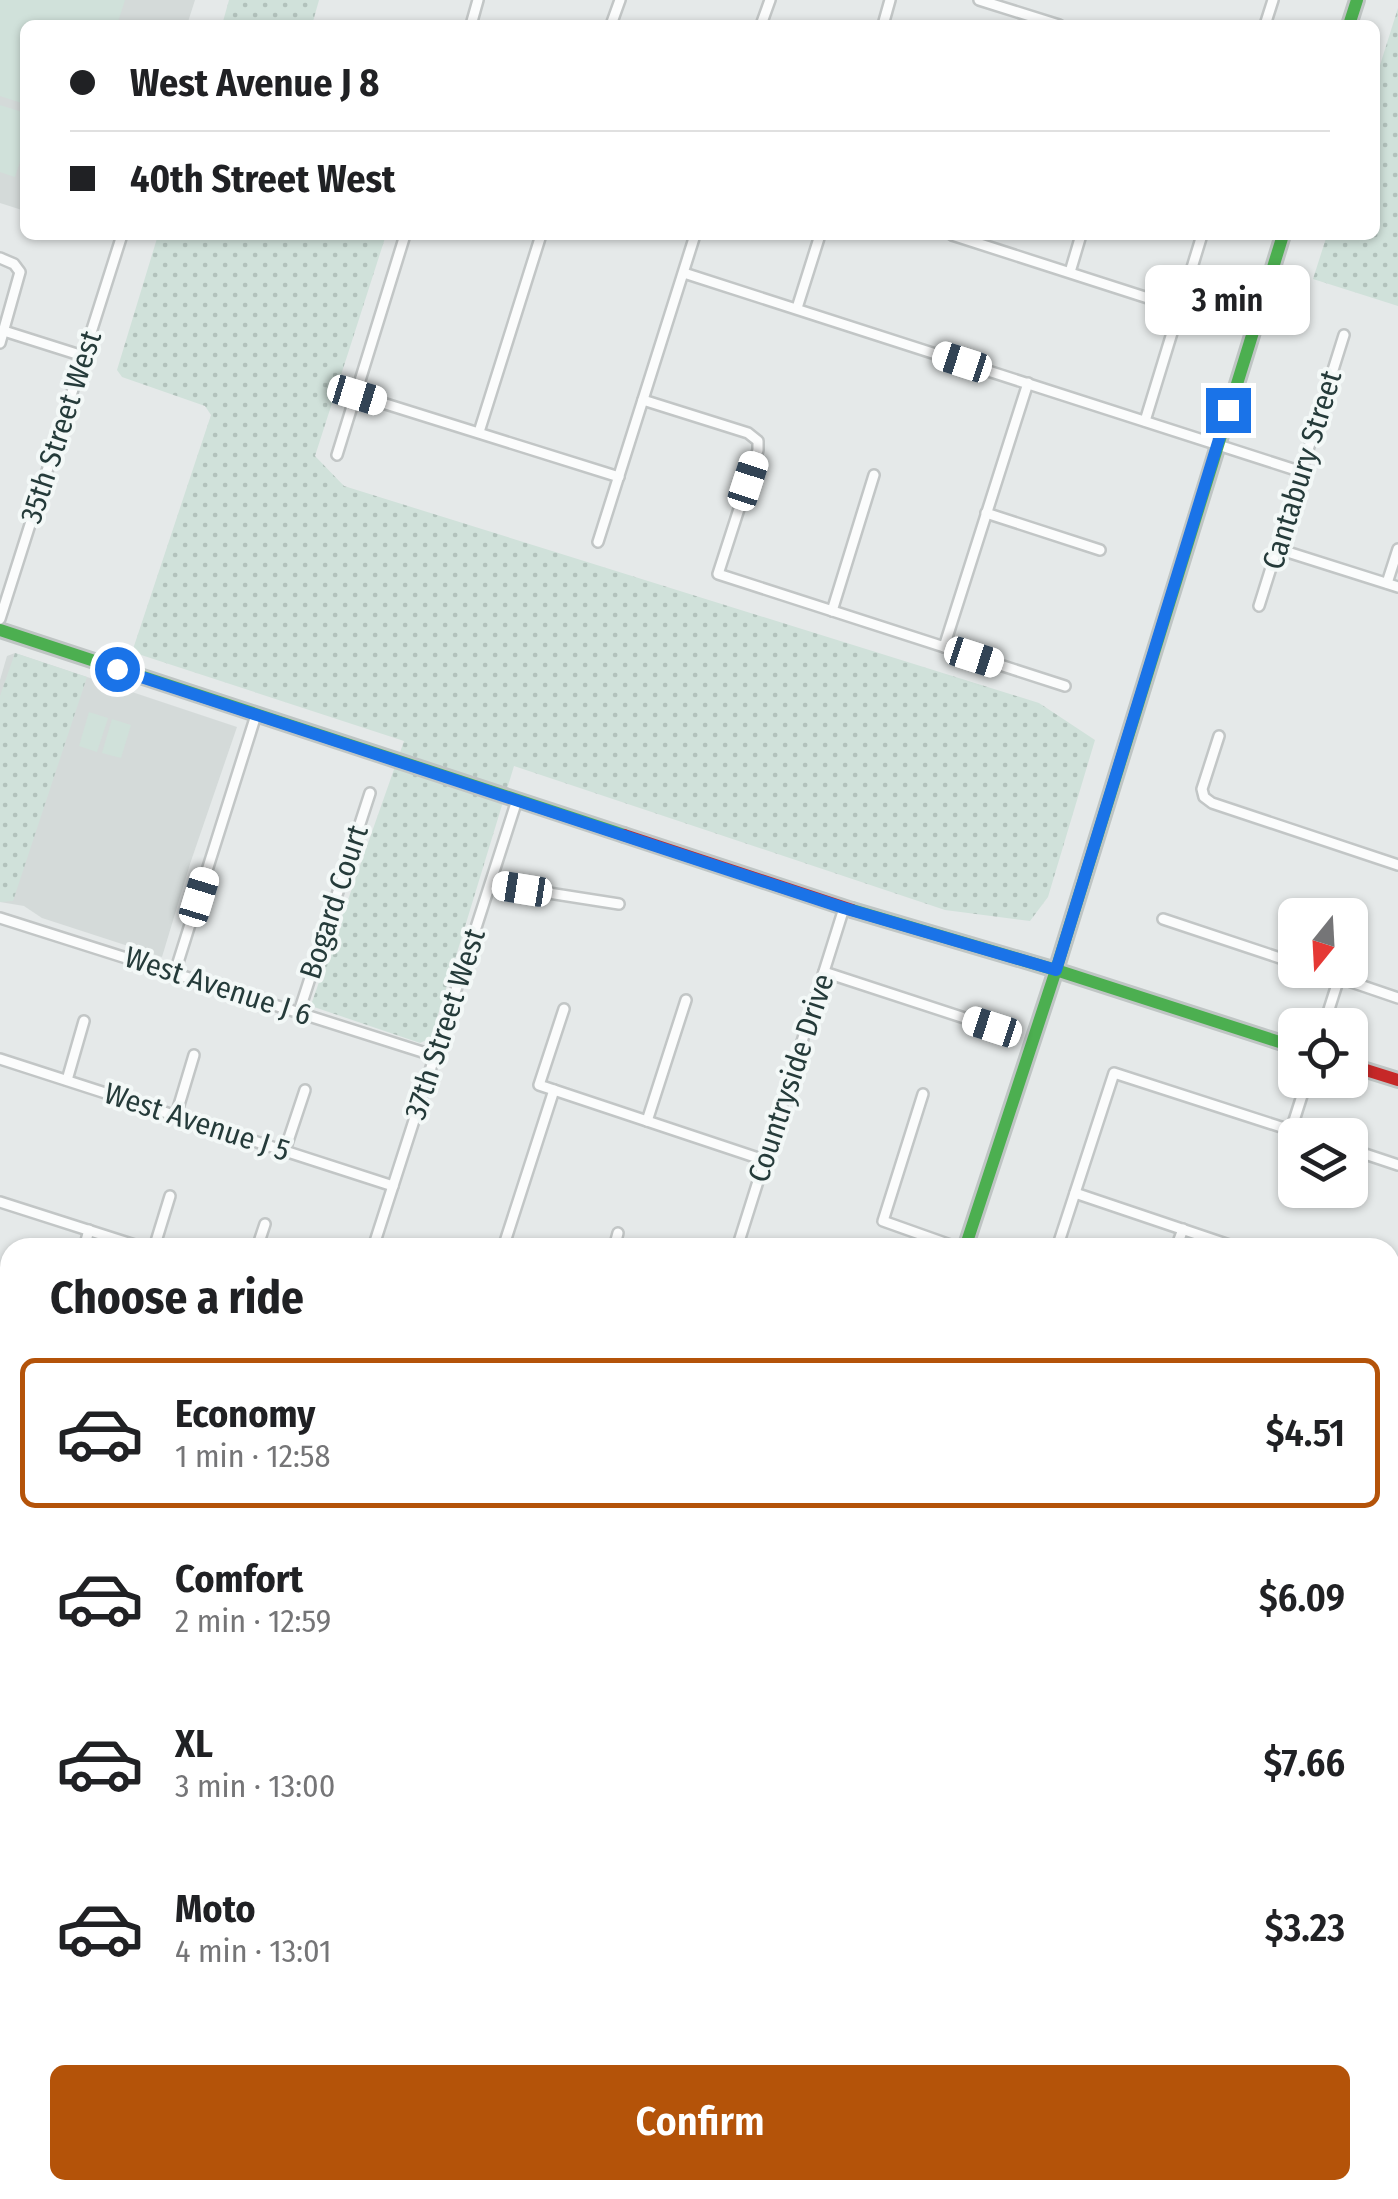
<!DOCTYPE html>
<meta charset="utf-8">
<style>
:root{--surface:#fff;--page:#f2f2f2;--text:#202124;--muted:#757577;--line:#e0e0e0;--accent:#b45309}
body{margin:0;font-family:"Fira Sans Condensed",sans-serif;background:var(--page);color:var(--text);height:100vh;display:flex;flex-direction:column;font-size:38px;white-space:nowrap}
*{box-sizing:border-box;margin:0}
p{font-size:32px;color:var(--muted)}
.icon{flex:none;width:55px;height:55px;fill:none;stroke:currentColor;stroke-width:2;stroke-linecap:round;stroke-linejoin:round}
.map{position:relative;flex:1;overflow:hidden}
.details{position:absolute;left:0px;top:1238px;width:1400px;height:962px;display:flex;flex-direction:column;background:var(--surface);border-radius:30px 30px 0 0;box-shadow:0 2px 8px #0004}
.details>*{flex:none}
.banner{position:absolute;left:20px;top:20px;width:1360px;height:220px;border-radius:15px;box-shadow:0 2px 8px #0004;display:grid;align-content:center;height:220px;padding:0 50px;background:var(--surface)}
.needle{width:65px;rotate:198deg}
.controls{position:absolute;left:1278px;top:898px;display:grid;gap:20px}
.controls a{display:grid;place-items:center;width:90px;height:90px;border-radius:15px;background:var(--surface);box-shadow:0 2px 8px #0004;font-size:50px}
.end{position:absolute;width:45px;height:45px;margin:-22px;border:12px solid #1a73e8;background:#fff;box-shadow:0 0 0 5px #fff}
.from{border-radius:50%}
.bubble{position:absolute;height:70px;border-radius:15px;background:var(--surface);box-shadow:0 2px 8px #0004;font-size:32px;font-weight:600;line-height:70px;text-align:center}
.car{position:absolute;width:30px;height:60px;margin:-30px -15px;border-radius:12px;box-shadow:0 0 8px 2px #0007;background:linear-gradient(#fff 24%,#345 0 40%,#fff 0 76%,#345 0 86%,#fff 0)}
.banner b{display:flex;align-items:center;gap:35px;height:95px;font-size:38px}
.banner b+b{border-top:2px solid var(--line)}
.banner i{width:25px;height:25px;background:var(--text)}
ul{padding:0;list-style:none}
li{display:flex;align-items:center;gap:30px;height:150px;margin:0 20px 15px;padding:0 30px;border:5px solid transparent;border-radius:15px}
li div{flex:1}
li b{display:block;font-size:38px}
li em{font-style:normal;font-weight:600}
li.active{border-color:var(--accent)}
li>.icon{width:90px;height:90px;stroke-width:1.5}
h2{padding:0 50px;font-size:45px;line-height:120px}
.action{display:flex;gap:20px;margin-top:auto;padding:20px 50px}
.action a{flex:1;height:115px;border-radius:15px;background:var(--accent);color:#fff;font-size:40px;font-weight:600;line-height:115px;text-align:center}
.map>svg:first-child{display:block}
</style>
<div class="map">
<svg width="1398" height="2199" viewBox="0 0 1398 2199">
<defs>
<pattern id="grass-dots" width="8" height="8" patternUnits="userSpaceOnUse" patternTransform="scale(2.5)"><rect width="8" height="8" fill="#d0e1da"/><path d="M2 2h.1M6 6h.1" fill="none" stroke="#b2c2bc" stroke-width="1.8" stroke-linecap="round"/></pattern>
</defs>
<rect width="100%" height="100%" fill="#e5e9e9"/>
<g fill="#d4dad9">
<path d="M0,0h195l-8,25h-162v186l-25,-8z"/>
<path d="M15,653l222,74 -47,137 -28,93 -120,-39 -18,-12 -24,-4v-222l7,-24z"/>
</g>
<g fill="url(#grass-dots)">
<path d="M229,0h90l-7,25h-90z"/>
<path d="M1398,8v298l-85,-27 14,-44h48v-154z"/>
<path d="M158,235h228l-71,221 29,30 695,217 56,37 -47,157 -18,24 -85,-11 -431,-144 -83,272 -11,5 -106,-36 -2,-5 92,-261 -272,-89 79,-237 -6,-9 -83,-29 -5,-7z"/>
<path d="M15,653l72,24 -74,224 -13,1v-206z"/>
</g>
<g fill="#d0e1da">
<path d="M0,0h125l-8,25h-92v79l-25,-8z"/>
<path d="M0,105l25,8v33l-10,31 -15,-5z"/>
<path d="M89,712l19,6 -11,34 -18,-6z"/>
<path d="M112,719l19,6 -10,33 -19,-5z"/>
</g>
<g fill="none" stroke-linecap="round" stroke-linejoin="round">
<defs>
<g id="street">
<path d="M979,0l80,25"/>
<path d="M471,25l7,-25"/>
<path d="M611,25l9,-25"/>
<path d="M761,25l9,-25"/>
<path d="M883,25l7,-25"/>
<path d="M1265,25l8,-25"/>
<path d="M952,235l227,73"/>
<path d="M0,258l14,6 6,8 -20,71"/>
<path d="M1070,272l11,-37"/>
<path d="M684,273l618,199"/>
<path d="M797,308l23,-73"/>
<path d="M4,331l79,25"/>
<path d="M357,395l262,82"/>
<path d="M643,400l105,33 10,8v9l-40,124 347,112"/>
<path d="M1145,421l57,-186"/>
<path d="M479,432l62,-197"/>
<path d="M337,455l68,-220"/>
<path d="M986,513l114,37"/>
<path d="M598,542l97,-307"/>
<path d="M1278,549l120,38"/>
<path d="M1387,583l11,-34"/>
<path d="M1259,606l85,-271"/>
<path d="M832,611l42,-136"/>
<path d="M0,619l122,-384"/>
<path d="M944,647l84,-264"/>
<path d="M1219,736l-17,53 2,8 8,6 186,62"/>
<path d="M491,884l128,20"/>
<path d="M0,918l435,138"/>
<path d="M1163,919l132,44"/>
<path d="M1316,970l82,28"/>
<path d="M175,972l81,-257"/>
<path d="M824,972l168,55"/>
<path d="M564,1009l-25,76 225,75"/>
<path d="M299,1012l71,-219"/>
<path d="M1324,1025l15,-47"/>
<path d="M0,1059l393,127"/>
<path d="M67,1080l17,-59"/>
<path d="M923,1094l-40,127 76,27"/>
<path d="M176,1115l18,-60"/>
<path d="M647,1121l39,-121"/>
<path d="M1291,1130l16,-50"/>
<path d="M1350,1149l48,16"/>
<path d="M285,1150l20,-60"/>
<path d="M1075,1193l163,55"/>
<path d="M0,1202l144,46"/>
<path d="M84,1248l5,-18"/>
<path d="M154,1248l16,-52"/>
<path d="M257,1248l8,-24"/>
<path d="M373,1248l144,-448"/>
<path d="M503,1248l51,-158"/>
<path d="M614,1248l4,-15"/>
<path d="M737,1248l107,-340"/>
<path d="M1057,1248l57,-175 192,62"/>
<path d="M1176,1248l7,-19"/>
<path d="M1390,1298l6,2"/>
<path d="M1390,1431l8,2"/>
<path d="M0,1532l10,-32"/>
<path d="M1390,1655l8,2"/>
<path d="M0,1686l10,3"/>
<path d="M1390,1702l8,-25"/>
<path d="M1390,1777l8,3"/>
<path d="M0,1865l10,3"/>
<path d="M1390,1913l8,-24"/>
<path d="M0,1990l10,-31"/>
<path d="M1390,2139l8,2"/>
<path d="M47,2199l3,-9"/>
<path d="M162,2199l2,-9"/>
</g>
<g id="fast">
<path d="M1349,25l8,-25"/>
<path d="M0,630l624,205"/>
<path d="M852,910l204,60 239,77"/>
<path d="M965,1248l91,-278 227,-735"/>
<path d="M0,1768l10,3"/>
<path d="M1284,2190l26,9"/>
<path d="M663,2199l3,-9"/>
</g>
<path id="slow" d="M0,1785l10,3"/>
<g id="jam">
<path d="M624,835l228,75"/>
<path d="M1350,1065l48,15"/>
</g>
</defs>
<use href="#street" stroke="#c2c6c6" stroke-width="14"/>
<use href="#fast" stroke="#bfc5c4" stroke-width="18"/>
<use href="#slow" stroke="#bfc5c4" stroke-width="18"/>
<use href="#jam" stroke="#bfc5c4" stroke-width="18"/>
<use href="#street" stroke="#fbfcfc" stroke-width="9"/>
<use href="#fast" stroke="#4caf50" stroke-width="12"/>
<use href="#slow" stroke="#ffc107" stroke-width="12"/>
<use href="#jam" stroke="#c62828" stroke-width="12"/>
</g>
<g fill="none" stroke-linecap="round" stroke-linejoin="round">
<path stroke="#1a73e8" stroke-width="12" d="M117,669l727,239 212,62 172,-560"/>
</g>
<g text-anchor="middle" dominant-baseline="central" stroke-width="8" stroke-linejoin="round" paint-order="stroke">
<g font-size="30" fill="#253b3a" stroke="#f3f8f7">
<text transform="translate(61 427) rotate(-72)">35th Street West</text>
<text transform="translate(1302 470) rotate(-73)">Cantabury Street</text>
<text transform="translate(334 902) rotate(-72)">Bogard Court</text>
<text transform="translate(218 986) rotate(18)">West Avenue J 6</text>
<text transform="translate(445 1024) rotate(-72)">37th Street West</text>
<text transform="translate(791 1078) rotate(-72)">Countryside Drive</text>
<text transform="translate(197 1122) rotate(18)">West Avenue J 5</text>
</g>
</g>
</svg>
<div class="controls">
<a><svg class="needle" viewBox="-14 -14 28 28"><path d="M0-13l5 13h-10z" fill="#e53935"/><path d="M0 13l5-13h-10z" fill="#757577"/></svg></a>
<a><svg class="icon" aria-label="locate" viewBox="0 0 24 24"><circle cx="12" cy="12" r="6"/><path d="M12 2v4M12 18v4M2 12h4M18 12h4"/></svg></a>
<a><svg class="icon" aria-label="layers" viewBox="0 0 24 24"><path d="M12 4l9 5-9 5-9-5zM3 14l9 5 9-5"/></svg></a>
</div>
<i class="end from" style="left:117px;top:669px"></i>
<i class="end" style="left:1228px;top:410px"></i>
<div class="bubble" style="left:1145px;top:265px;width:165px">3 min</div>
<i class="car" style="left:962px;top:362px;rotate:288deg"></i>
<i class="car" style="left:357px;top:395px;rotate:107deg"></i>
<i class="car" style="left:748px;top:481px;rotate:18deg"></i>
<i class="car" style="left:974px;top:657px;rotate:108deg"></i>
<i class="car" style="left:522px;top:889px;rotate:279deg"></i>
<i class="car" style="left:199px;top:897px;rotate:17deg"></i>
<i class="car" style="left:992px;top:1027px;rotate:288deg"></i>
<div class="banner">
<b><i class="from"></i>West Avenue J 8</b>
<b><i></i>40th Street West</b>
</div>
<section class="details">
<h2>Choose a ride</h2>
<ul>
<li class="active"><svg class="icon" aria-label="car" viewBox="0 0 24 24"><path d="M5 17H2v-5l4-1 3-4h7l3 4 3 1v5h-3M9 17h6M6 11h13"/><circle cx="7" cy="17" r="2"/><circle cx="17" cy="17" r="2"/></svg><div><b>Economy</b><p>1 min · 12:58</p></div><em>$4.51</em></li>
<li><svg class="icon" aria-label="car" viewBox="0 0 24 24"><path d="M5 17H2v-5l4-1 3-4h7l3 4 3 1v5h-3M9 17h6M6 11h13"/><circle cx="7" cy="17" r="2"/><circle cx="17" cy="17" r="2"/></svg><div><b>Comfort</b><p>2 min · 12:59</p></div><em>$6.09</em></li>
<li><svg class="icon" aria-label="car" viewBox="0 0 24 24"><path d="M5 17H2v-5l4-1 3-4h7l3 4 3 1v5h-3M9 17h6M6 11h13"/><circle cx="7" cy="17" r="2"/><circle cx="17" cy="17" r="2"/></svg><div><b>XL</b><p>3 min · 13:00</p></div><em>$7.66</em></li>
<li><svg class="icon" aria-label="car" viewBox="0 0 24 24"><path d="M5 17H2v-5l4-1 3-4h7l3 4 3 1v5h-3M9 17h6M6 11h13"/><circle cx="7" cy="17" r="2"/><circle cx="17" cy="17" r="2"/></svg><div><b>Moto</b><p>4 min · 13:01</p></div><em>$3.23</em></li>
</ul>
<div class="action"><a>Confirm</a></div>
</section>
</div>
